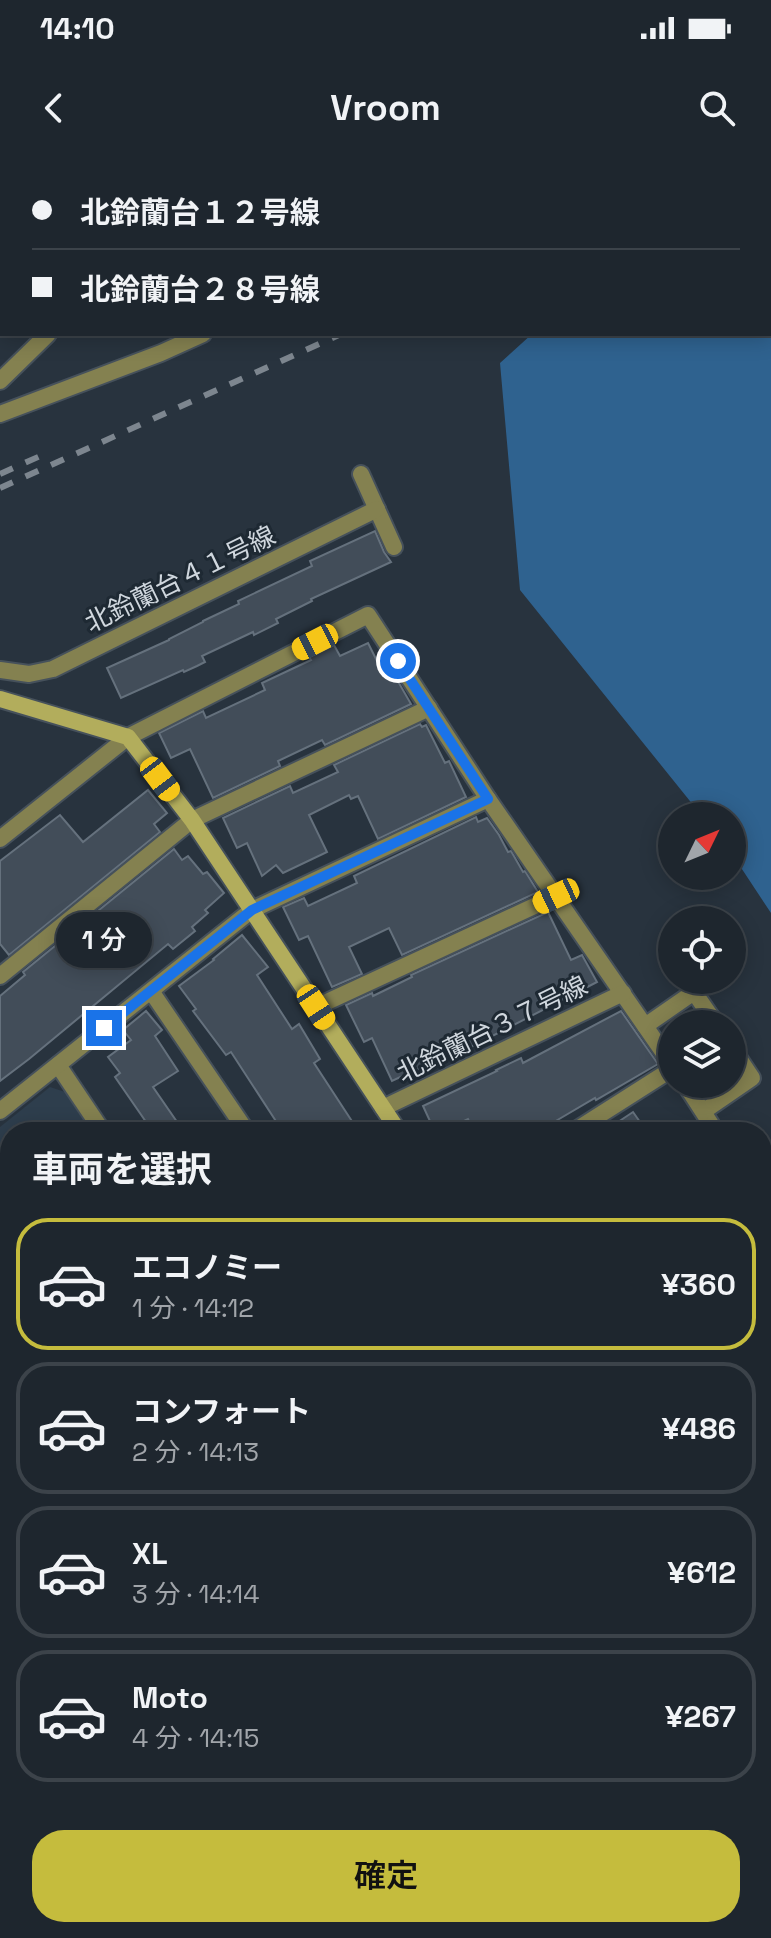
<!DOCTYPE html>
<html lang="ja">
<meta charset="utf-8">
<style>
:root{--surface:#1e262e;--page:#2b323a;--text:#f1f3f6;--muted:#a1a5aa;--line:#3c434a;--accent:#c5bc3d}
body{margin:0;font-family:"Space Grotesk","Noto Sans JP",sans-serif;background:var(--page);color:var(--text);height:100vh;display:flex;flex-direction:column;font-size:30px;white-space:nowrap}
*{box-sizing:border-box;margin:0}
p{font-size:26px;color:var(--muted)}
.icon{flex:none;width:44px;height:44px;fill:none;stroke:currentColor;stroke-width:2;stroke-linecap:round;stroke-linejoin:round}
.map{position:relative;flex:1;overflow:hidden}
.panel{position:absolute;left:0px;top:962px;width:772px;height:816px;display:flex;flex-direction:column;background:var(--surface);border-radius:32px 32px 0 0;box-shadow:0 4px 20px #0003,0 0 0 2px var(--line)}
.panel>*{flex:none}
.top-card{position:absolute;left:0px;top:0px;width:772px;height:176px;box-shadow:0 4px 20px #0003,0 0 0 2px var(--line);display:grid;align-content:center;height:176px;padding:0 32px;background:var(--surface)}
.needle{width:52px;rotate:47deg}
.buttons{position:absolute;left:658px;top:642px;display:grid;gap:16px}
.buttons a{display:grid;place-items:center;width:88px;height:88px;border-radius:50%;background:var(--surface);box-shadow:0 4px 20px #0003,0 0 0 2px var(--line);font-size:40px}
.end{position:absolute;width:36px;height:36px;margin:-18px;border:10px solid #1a73e8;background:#fff;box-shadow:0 0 0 4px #fff}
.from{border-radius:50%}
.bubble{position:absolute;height:56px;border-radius:28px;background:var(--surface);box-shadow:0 4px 20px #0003,0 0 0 2px var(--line);font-size:26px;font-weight:600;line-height:56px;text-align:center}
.car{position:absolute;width:24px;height:48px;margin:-24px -12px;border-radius:10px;box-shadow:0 0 6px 2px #0007;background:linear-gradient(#f5c518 24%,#345 0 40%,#f5c518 0 76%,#345 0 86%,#f5c518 0)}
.top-card b{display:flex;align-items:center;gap:28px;height:76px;font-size:30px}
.top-card b+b{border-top:2px solid var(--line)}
.top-card i{width:20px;height:20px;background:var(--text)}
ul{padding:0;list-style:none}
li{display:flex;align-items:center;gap:24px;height:132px;margin:0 16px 12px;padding:0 16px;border:4px solid var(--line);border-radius:32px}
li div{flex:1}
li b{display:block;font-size:30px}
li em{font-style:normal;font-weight:600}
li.on{border-color:var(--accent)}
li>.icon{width:72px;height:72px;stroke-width:1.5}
h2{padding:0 32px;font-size:36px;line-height:96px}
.action{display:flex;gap:16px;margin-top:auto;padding:16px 32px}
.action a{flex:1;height:92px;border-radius:32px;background:var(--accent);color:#111;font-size:32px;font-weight:600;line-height:92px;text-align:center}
.status{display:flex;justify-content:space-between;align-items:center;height:56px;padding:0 40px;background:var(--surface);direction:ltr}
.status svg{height:22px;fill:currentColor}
header{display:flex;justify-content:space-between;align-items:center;height:104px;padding:0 32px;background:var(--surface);font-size:36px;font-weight:600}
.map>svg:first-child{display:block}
</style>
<div class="status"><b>14:10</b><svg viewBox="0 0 49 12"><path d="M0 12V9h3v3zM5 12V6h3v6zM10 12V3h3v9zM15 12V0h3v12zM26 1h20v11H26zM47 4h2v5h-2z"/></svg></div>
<header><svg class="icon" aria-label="back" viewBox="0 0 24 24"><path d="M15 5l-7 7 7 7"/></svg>Vroom<svg class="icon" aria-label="search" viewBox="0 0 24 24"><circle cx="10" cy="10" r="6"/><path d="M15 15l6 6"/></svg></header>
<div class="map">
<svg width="771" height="1778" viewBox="0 0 771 1778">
<rect width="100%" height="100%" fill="#28333e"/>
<path fill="#2e3e4d" d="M50,927l15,5 26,40h-81v454l-10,-15v-444z"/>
<g fill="#174c77">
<path d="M770,1097l1,236 -9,7v-236z"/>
<path d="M10,1101v257l-10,-15v-235z"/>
</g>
<path fill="#2f628f" d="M770,37h1v716l-39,-59v-38h-30l-182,-226 -20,-227 32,-29h238z"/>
<g fill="#424d59" stroke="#65717d" stroke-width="2">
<path d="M375,371l9,21 7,10 -80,37 1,2 -36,18 2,4 -24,12 -1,-3 -51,24 3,6 -8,4 -13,6 -1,-2 -62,28 -14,-30 62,-28v-1l34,-17v-1l36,-17 -1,-3 74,-35 -2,-5z"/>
<path d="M368,483l16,32 8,-4 19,33 -86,41 -3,-5 -44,21 2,5 -67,32 -23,-49 -19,9 -12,-25 44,-22 3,7 59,-28 -3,-7 49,-23 -2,-3 25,-12 6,11z"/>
<path d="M420,564l2,3 4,-2 19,38 4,-2 17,36 -88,42 -20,-43 -7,3 -2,-4 -40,20 18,37 -44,21 -7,-8 -14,11 -15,-33 -10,5 -14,-30 67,-32 3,7 45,-21 -4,-7z"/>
<path d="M148,630l19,23 -13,11 6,8 -151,123 -9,-11v-83l60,-46 23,27z"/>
<path d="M476,657l2,5 9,-4 12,17 9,17 3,-1 12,21 2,-1 13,21 -136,63 -13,-27 -40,19 13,27 -30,13 -24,-51 -9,4 -16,-33 21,-9 4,8 49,-23 -3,-7z"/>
<path d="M174,689l8,11 6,-4 15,18 4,-2 17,21 -19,17 3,3 -16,14 3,4 -22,18 -5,-5 -139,115 -29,22v-85l25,-21 -2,-3z"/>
<path d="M548,752l23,48 11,-5 15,27 -128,66 -44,19 -1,-1 -32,15 -20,-43 -8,4 -18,-37 26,-12 1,3 39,-19 -1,-2z"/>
<path d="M242,775l26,32 -11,8 35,54 7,-5 21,35 -6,4 45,69h-76l-52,-80 -5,3 -33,-44 3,-2 -17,-23 35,-26 -1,-1z"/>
<path d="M146,851l16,19 -7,6 23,35 -25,16 31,45h-31l-38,-55 5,-4 -12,-16 23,-17 -8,-10z"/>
<path d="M621,851l37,53 -62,36 -1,-2 -46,27 4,7h-72l-6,-9 -4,2 -3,-6 -28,13h-5l-12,-26 74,-35 -1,-1 25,-12 2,5z"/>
<path d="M633,952l14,20h-44z"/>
</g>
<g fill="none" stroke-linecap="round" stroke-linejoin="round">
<defs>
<g id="street">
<path d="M392,0l2,2"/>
<path d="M486,0l2,2"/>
<path d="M221,2l2,-2"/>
<path d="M345,2l2,-2"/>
<path d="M457,2l2,-2"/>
<path d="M604,2l5,-2"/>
<path d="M0,221l48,-47"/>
<path d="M0,254l161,-61 42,-19"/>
<path d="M361,314l33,73"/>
<path d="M0,510l29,4 24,-5 324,-160"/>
<path d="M0,679l128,-102 240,-122 120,184 184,266"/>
<path d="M0,816l192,-156 237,-112"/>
<path d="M151,831l96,141"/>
<path d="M316,847l240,-111"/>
<path d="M645,866l49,-34 22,32"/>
<path d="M58,905l45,67"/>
<path d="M685,924l31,48"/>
<path d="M383,948l240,-115"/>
<path d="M0,951l252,-201 236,-111"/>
<path d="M704,951l48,-33 -20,-30"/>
<path d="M573,972l99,-63"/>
<path d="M762,1051l9,15"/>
<path d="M762,1094l9,-7"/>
<path d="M762,1351l9,-7"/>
<path d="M0,1431l10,15"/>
<path d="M762,1485l9,-7"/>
<path d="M762,1527l9,14"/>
<path d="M762,1632l9,-8"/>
<path d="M0,1678l6,20 4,42"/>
<path d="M13,1768l1,10"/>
<path d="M69,1768l4,10"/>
<path d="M109,1778l10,-10"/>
<path d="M268,1778l10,-10"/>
<path d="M443,1778l8,-10"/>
<path d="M593,1778l11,-10"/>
<path d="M760,1778l11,-10"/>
</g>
<path id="secondary" d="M0,539l128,38 64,83 207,312"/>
<g id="primary">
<path d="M0,1557l10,6"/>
<path d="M381,1768l17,10"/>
</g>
</defs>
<use href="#street" stroke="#46515b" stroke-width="20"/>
<use href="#secondary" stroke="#46515b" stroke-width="20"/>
<use href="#primary" stroke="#46515b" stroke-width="24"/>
<use href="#street" stroke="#848150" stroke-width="16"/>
<use href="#secondary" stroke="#b2ad5c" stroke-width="16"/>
<use href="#primary" stroke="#d7cf65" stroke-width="20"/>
<g stroke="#7d868f" stroke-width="6" stroke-dasharray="14 14" stroke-linecap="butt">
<path d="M696,2l4,-2"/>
<path d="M722,2l5,-2"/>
<path d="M0,314l47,-21"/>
<path d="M0,328l341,-154"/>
</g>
</g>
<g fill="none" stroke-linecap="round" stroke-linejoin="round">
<path stroke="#1a73e8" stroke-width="10" d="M104,868l148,-118 236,-111 -90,-138"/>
</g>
<g text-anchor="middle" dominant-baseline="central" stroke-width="6" stroke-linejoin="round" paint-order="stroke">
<g font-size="26" fill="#d0d7de" stroke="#1e2933">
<text transform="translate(180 419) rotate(-26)">北鈴蘭台４１号線</text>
<text transform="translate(492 869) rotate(-26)">北鈴蘭台３７号線</text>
</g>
</g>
</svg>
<div class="buttons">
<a><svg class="needle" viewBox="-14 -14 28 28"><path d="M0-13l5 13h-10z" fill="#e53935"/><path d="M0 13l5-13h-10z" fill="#a1a5aa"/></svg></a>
<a><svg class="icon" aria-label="locate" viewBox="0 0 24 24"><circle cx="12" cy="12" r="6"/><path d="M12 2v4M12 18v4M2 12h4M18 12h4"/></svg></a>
<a><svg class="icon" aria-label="layers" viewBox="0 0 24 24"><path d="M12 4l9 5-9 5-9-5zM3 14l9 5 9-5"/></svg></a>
</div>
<i class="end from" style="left:398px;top:501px"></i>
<i class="end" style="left:104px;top:868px"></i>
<div class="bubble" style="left:56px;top:752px;width:96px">1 分</div>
<i class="car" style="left:315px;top:482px;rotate:243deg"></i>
<i class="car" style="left:160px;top:619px;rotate:143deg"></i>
<i class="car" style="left:556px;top:736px;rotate:245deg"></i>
<i class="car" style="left:316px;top:847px;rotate:147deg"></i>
<div class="top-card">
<b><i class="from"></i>北鈴蘭台１２号線</b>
<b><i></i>北鈴蘭台２８号線</b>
</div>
<section class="panel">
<h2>車両を選択</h2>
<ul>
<li class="on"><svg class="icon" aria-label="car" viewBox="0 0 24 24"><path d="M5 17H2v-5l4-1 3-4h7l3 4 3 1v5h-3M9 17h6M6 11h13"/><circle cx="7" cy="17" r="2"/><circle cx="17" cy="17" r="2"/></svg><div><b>エコノミー</b><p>1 分 · 14:12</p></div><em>¥360</em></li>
<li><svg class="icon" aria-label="car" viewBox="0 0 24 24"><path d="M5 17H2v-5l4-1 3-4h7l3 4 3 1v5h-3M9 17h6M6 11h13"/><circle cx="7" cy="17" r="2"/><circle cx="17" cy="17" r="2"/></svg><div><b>コンフォート</b><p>2 分 · 14:13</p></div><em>¥486</em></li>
<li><svg class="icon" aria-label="car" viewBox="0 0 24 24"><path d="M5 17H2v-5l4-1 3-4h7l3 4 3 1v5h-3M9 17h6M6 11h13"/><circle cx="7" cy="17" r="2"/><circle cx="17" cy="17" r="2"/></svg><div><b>XL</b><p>3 分 · 14:14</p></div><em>¥612</em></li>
<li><svg class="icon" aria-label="car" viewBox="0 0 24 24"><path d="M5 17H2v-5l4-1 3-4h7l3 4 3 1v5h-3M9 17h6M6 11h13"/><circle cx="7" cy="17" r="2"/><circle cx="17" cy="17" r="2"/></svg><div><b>Moto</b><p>4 分 · 14:15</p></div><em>¥267</em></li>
</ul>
<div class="action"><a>確定</a></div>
</section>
</div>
